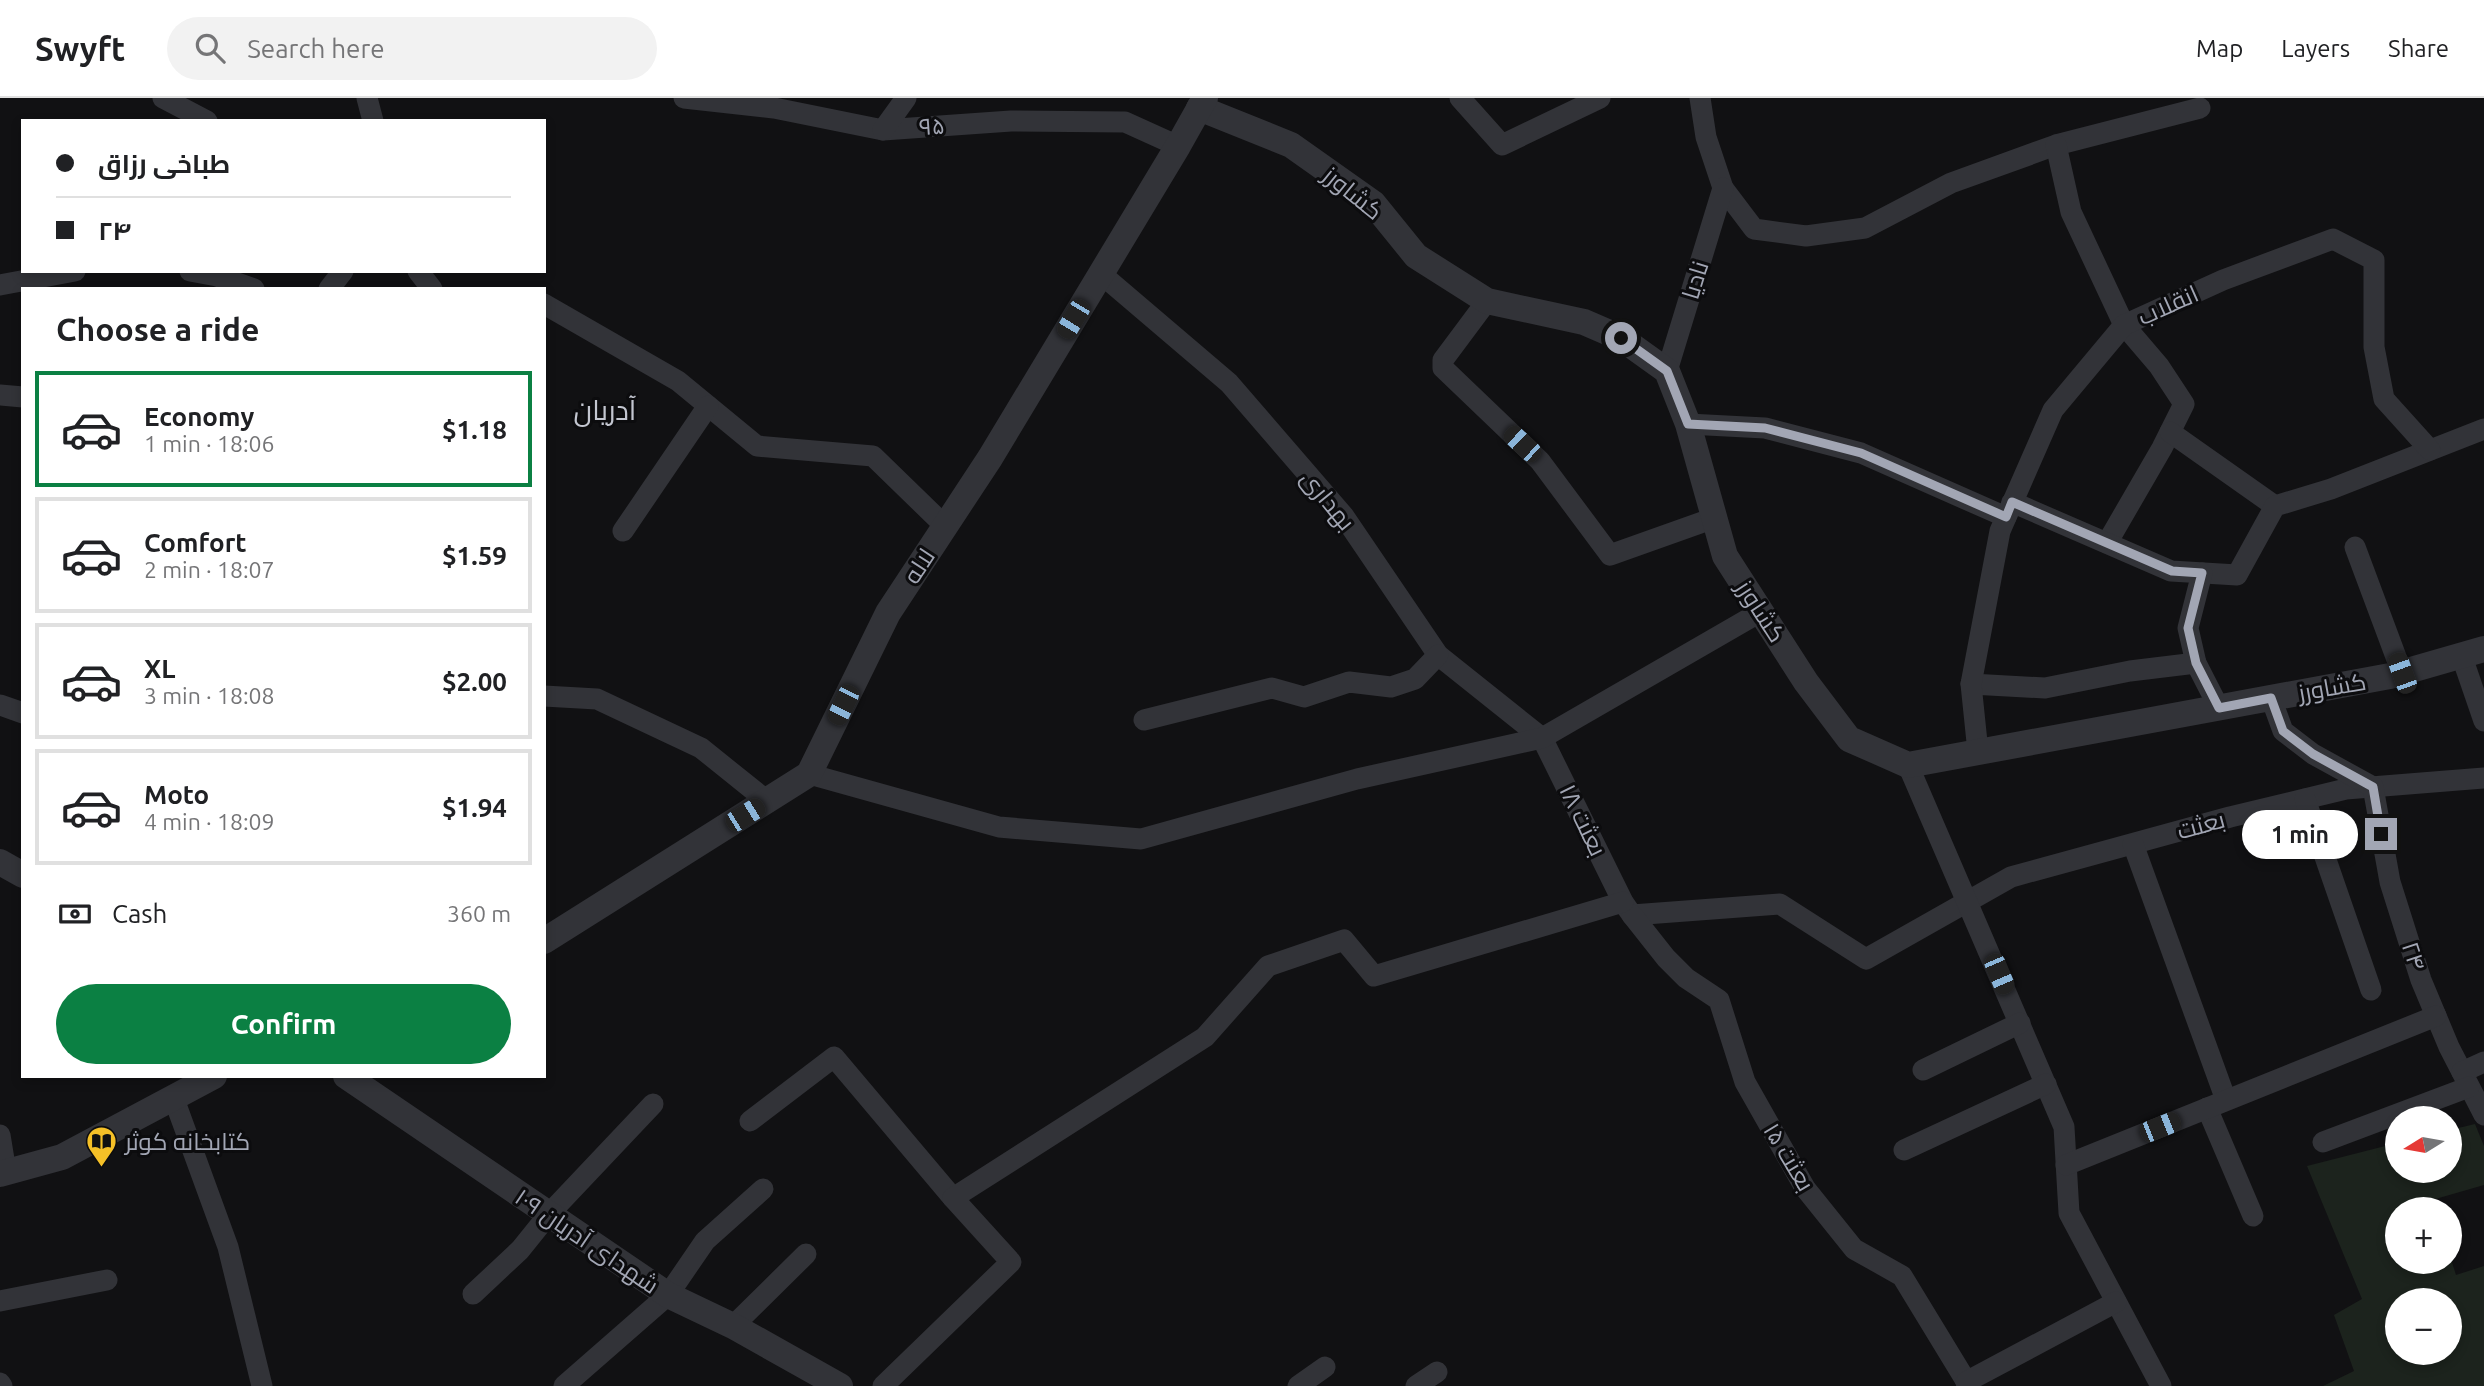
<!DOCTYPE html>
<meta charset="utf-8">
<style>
:root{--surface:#fff;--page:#f2f2f2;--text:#202124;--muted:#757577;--line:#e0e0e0;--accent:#0b8043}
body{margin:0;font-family:Ubuntu,Cairo,sans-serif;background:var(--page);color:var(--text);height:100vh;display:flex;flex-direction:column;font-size:26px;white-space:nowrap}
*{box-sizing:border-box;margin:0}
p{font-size:23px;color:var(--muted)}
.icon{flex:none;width:38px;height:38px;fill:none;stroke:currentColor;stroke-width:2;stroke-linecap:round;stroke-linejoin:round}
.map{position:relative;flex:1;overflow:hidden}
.side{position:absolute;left:21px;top:189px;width:525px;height:791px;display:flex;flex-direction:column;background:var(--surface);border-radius:0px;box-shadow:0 4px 10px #0003}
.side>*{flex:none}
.guide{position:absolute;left:21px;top:21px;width:525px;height:154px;border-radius:0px;box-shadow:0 4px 10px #0003;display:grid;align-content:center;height:154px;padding:0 35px;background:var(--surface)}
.needle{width:46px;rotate:259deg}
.controls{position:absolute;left:2385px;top:1008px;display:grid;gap:14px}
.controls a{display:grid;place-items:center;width:77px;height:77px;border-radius:50%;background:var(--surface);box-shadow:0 4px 10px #0003;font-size:35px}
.end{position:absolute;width:32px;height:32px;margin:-16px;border:9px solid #a2a6b4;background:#111;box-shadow:0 0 0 4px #111}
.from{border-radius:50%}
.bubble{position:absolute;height:49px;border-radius:24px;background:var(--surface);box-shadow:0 4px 10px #0003;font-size:23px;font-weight:700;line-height:49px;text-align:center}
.car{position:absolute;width:21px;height:42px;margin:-21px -10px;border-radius:9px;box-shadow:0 0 5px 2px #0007;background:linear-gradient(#222 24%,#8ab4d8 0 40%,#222 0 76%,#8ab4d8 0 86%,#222 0)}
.guide b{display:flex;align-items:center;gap:24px;height:66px;font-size:26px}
.guide b+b{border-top:2px solid var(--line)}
.guide i{width:18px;height:18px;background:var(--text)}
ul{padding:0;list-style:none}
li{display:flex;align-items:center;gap:21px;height:116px;margin:0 14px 10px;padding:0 21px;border:4px solid var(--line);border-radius:0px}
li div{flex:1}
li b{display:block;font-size:26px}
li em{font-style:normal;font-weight:700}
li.selected{border-color:var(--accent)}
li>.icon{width:63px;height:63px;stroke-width:1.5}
h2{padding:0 35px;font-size:32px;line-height:84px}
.pay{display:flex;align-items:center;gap:18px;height:77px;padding:0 35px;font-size:26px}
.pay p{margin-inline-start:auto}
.button{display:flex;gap:14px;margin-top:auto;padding:14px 35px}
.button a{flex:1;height:80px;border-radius:42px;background:var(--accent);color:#fff;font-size:28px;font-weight:700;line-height:80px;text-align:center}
header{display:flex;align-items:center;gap:42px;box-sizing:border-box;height:98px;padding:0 35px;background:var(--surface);border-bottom:2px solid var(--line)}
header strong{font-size:33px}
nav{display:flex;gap:38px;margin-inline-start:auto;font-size:24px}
.search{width:490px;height:63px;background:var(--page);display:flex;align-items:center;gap:18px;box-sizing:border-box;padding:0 24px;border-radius:38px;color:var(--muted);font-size:26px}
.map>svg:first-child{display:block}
</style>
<header>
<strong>Swyft</strong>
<div class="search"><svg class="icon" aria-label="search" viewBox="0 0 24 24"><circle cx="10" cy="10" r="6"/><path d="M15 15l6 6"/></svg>Search here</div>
<nav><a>Map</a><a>Layers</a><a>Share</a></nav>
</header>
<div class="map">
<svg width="2484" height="1288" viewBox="0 0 2484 1288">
<rect width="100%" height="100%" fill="#111113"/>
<path fill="#1c231d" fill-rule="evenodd" d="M2475,1026l9,22v39l-52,15 3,9h-37v53h52v-6l6,19 28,-9v120h-161l31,-15 -20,-56 28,-16 -55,-133 90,-23 1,28h52v-41zM2398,1202h52v53h-52z"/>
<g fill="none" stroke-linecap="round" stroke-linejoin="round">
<g stroke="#323338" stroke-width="21">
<path d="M163,0l44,23"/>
<path d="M367,0l6,23"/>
<path d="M684,0l90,10 109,22 128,-9 114,1 53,24"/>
<path d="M1460,0l42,47 98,-47"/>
<path d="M1700,0l6,39 17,51 31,41 52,7 59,-8 86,-45 105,-38 144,-37"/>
<path d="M883,32l23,-32"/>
<path d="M2056,47l15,67 53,113 35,41 25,38 -22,44 -55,95"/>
<path d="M190,173l27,5 37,13"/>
<path d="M418,173l14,18"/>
<path d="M1100,175l129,110 114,132 95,140 104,83 81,164 9,13 148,-11 86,55 145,-82 219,-60 116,-28 138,-11"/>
<path d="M0,187l75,-14"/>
<path d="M329,191l14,-18"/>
<path d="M1487,203l-44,59v8l97,93 70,94 104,-37"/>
<path d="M544,206l134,77 79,65 116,10 72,70"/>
<path d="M1667,273l56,-183"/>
<path d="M0,297l23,2"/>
<path d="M1688,326l77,4 96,25 145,64"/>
<path d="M2170,334l105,74"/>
<path d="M2012,404l159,69 66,4 38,-69 56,-17 153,-60"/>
<path d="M623,433l85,-125"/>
<path d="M2355,449l47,126"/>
<path d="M2202,475l-14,55 8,35 23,45"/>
<path d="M2462,559l22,64"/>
<path d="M1971,586l74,4 85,-17 66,-8"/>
<path d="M544,598l53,3 104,49 66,53"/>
<path d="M2271,600l12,33 30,23 60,33 17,95 31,98 28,67 35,68"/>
<path d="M0,607l23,8"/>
<path d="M1144,622l128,-32 32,9 45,-15 42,5 24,-8 23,-24"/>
<path d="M1978,654l-7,-68 29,-153 53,-121 71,-85 99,-45 110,-41 41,21v87l10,52 46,51"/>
<path d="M1908,667l156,362 5,86 92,173"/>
<path d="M809,676l190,53 142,12 216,-60 185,-41 220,-127"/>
<path d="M2305,701l66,191"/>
<path d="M2133,746l93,256"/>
<path d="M1632,817l34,43 20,20 33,22 26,82 60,106 49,61 48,27 67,110"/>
<path d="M1923,972l97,-47"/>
<path d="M2462,974l22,-10"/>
<path d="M174,1001l54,148 34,139"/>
<path d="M2207,1010l46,108"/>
<path d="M750,1023l84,-64 119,141"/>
<path d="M0,1037l6,37"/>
<path d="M2323,1044l146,-55"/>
<path d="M1904,1052l142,-66"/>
<path d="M2066,1067l370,-149"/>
<path d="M473,1196l47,-44 29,-36 104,-110"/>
<path d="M0,1203l107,-21"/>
<path d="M733,1228l73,-72"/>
<path d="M1966,1284l150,-80"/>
<path d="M0,1285l2,3"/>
<path d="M564,1288l104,-91 37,-54 58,-52"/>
<path d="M883,1288l128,-124 -58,-64 252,-161 63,-71 76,-26 30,36 249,-74"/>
<path d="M1298,1288l27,-19"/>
<path d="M1416,1288l21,-14"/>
</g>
<g stroke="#323338" stroke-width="26">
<path d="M1199,10l92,37 82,58 43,53 71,45 97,21 37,16 46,33 21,53 37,132 81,126 43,57 59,26 482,-89 94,-27"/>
<path d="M0,764l23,13"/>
<path d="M544,843l265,-167 79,-161 102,-155 188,-312 27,-48"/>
<path d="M346,978l322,219 65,31 107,60"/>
<path d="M0,1076l62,-17 152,-81"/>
</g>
</g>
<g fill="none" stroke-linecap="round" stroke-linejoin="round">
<path stroke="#a2a6b4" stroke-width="9" d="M1621,240l46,33 21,53 77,4 96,25 145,64 6,-15 160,69 30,2 -14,55 8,35 23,45 52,-10 12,33 30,23 60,33 8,47"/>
</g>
<defs>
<symbol id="library-pin" viewBox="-11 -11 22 30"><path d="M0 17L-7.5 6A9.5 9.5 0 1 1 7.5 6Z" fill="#f5c027" stroke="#0c0c0e"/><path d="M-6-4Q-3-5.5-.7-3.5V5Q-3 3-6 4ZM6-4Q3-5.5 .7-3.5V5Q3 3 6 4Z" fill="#111"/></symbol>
</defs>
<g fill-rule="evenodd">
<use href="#library-pin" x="84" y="1026" width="35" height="47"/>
</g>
<g text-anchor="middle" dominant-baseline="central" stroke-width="6" stroke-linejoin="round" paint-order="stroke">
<g font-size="24" fill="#a2a6b4" stroke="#0c0c0e">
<text transform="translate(932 28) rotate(-4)">۹۵</text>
<text transform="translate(1353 95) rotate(39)">کشاورز</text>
<text transform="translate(1695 182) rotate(-73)">نادیا</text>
<text transform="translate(2168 207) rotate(-24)">انقلاب</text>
<text transform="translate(1328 402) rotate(51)">بهداری</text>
<text transform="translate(919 468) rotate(-57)">لاله</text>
<text transform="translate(1761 513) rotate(57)">کشاورز</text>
<text transform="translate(2332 589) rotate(-10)">کشاورز</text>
<text transform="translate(1583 722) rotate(64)">بعثت ۱۸</text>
<text transform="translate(2201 727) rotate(-15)">بعثت</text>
<text transform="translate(2414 858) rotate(72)">۲۴</text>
<text transform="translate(1789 1059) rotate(59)">بعثت ۱۵</text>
<text transform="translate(587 1143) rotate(34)">شهدای آدریان ۱۰۹</text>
</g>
<g font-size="24" fill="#a2a6b4" stroke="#0c0c0e" text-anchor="start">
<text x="125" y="1043">کتابخانه کوثر</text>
</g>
<g font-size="28" fill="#c3c6d0" stroke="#0c0c0e">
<text x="605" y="311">آدریان</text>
</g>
</g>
</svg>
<div class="controls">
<a><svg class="needle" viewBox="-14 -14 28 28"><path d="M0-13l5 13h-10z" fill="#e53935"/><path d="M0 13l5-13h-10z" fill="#757577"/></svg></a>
<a>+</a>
<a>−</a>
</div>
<i class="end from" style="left:1621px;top:240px"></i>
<i class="end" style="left:2381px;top:736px"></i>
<div class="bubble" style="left:2242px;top:712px;width:116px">1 min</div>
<i class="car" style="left:1073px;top:221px;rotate:211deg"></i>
<i class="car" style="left:1522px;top:346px;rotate:313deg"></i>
<i class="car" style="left:2402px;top:575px;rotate:340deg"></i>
<i class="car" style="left:843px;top:607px;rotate:206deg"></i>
<i class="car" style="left:745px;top:717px;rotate:58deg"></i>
<i class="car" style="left:1999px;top:876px;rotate:157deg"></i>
<i class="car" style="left:2160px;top:1029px;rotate:68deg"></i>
<div class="guide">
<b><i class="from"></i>طباخی رزاق</b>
<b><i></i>۲۴</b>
</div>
<section class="side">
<h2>Choose a ride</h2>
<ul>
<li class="selected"><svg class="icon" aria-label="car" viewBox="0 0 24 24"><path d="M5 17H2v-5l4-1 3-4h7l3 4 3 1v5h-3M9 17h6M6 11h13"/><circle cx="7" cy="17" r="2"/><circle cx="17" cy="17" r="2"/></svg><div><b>Economy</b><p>1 min · 18:06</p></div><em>$1.18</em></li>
<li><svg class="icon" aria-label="car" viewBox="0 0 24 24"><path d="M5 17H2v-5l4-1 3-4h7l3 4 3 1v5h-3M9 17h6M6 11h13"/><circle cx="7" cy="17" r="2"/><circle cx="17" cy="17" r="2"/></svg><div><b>Comfort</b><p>2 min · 18:07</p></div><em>$1.59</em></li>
<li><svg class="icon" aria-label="car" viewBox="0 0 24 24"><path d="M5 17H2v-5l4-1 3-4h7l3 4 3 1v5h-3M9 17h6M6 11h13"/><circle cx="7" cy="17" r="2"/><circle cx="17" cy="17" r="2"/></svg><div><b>XL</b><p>3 min · 18:08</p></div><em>$2.00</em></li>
<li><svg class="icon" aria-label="car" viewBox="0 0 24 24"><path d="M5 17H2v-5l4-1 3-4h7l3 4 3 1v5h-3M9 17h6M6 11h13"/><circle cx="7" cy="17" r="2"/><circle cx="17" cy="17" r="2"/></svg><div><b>Moto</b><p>4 min · 18:09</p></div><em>$1.94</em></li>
</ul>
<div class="pay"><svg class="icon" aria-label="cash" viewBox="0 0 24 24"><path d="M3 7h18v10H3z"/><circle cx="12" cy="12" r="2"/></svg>Cash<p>360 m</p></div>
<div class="button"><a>Confirm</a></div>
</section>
</div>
